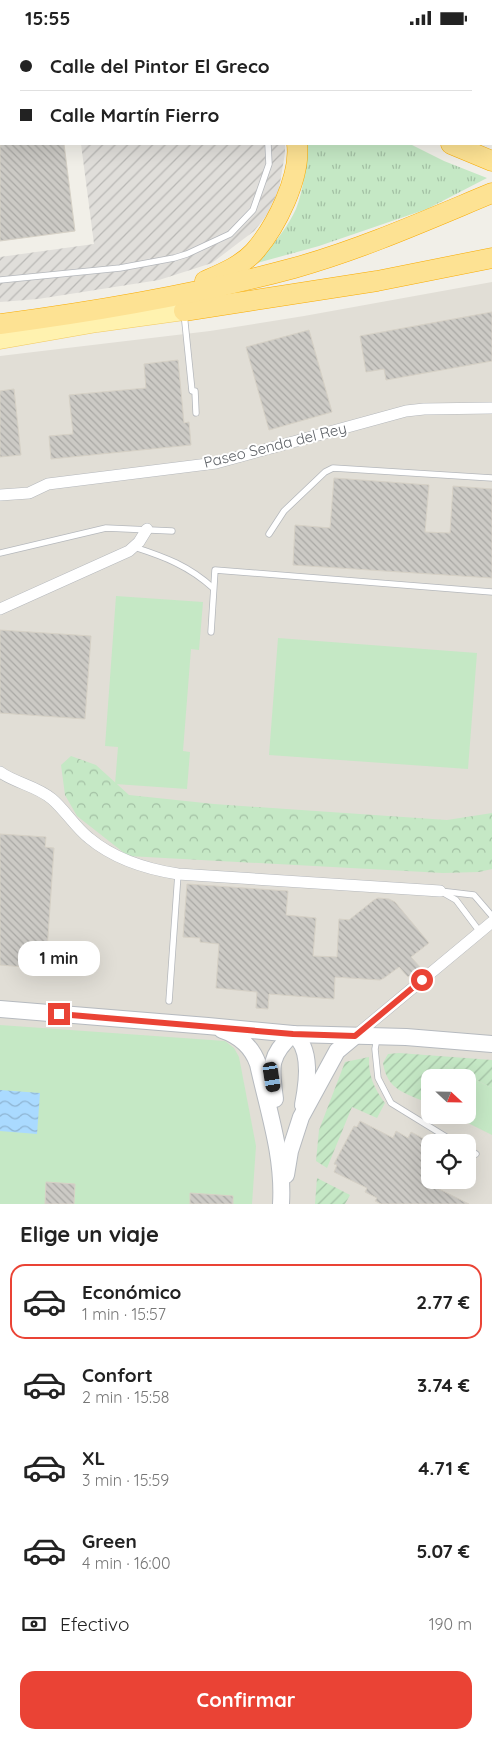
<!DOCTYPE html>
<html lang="es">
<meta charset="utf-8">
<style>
:root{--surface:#fff;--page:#f2f2f2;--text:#222;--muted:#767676;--line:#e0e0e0;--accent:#ea4335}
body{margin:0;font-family:Quicksand,sans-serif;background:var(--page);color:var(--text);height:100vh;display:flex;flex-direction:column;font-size:19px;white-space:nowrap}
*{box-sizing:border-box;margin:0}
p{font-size:16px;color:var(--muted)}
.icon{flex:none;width:28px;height:28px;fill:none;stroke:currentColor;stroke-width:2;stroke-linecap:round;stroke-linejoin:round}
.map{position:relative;height:1169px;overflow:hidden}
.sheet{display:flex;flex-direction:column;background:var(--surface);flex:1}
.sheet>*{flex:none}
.guide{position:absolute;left:0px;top:0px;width:492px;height:110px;box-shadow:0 5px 20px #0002;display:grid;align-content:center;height:110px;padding:0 20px;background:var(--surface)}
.needle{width:32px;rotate:112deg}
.controls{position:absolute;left:421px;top:1034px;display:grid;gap:10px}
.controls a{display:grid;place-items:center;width:55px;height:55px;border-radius:10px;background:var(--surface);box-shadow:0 5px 20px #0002;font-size:25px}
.end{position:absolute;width:22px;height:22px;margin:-11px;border:6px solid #ea4335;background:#fff;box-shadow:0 0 0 2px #fff}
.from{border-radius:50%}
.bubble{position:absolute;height:35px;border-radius:15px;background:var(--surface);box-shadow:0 5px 20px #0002;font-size:16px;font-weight:800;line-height:35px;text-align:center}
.car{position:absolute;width:15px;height:30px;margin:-15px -8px;border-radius:6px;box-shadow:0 0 4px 1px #0007;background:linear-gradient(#222 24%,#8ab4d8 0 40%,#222 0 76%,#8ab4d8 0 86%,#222 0)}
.guide b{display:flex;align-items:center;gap:18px;height:48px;font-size:19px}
.guide b+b{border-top:1px solid var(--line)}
.guide i{width:12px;height:12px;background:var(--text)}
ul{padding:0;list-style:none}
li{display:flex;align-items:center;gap:15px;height:75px;margin:0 10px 8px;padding:0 10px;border:2px solid transparent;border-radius:15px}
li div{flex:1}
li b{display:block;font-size:19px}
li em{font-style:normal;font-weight:800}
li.on{border-color:var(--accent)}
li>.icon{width:45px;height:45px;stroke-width:1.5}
h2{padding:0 20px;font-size:22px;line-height:60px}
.pay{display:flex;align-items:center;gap:12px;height:55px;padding:0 20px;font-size:19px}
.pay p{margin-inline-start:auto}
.button{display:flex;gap:10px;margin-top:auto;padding:10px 20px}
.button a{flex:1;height:58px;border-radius:15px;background:var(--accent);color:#fff;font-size:20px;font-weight:800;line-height:58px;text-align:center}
.status{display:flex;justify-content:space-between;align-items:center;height:35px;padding:0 25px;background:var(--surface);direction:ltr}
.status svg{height:14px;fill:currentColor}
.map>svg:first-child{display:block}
</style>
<div class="status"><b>15:55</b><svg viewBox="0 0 49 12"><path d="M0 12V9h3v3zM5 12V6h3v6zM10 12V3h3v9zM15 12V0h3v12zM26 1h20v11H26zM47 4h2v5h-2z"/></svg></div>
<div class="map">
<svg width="492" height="1169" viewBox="0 0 492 1169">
<defs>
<pattern id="industrial-furrows" width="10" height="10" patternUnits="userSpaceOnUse" patternTransform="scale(1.25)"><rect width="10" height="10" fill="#e0deda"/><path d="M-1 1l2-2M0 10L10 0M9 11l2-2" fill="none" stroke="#b9b8b5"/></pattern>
<pattern id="grass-tufts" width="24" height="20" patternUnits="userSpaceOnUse" patternTransform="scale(1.25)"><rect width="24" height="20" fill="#c5e8c5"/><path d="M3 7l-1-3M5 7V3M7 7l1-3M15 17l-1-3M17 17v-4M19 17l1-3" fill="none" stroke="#a3c0a4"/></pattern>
<pattern id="forest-crowns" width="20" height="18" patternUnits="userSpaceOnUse" patternTransform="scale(1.25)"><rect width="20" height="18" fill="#c5e8c5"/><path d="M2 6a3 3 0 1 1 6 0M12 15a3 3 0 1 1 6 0" fill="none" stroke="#a3c0a4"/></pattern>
<pattern id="garden-furrows" width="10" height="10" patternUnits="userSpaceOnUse" patternTransform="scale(1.25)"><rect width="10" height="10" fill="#c5e8c5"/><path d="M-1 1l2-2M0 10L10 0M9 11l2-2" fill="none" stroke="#a3c0a4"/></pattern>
<pattern id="water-waves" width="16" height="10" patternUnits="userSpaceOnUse" patternTransform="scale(1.25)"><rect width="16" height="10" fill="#aadaff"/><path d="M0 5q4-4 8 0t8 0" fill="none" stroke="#8eb4d2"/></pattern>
<pattern id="building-back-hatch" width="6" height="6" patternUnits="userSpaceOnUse" patternTransform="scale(1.25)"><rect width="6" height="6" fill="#cccac5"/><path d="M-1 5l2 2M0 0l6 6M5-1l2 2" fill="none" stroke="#a9a8a4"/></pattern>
</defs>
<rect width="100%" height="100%" fill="#f1efe8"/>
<g fill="url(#industrial-furrows)">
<path d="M348,0h144v79l-1,-78z"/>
<path d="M81,109h204v9l-6,36 -12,26 -13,16 -42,32 -53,17 -121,19 -38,3v-45l94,-13z"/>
</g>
<path fill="#e1ded6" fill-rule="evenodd" d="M492,247v922h-492v-848l210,-25 94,-15zM430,1042h38v38h-38zM430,1108h38v37h-38z"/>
<path fill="url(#grass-tufts)" d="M307,109h103l34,17 43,17 -60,31 -108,37 -62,17c14,-16 30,-34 39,-54 8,-20 10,-44 11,-65z"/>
<path fill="url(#forest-crowns)" d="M71,721l25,9 33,30 85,9 233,16 45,-7v56l-13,3 -36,1 -315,-17 -51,-40 -12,-21 -4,-30z"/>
<g fill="url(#garden-furrows)">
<path d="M399,1018l93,7v28l-46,-23 -6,12h-10v21l-2,5c-23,-10 -41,-13 -45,-40l5,-9z"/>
<path d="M369,1022c-1,17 5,32 16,46l-8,15 -25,-11 -25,61 -11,-7 3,-31 26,-68z"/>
<path d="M317,1143l33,17 -5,9h-30z"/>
</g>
<g fill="#c5e8c5">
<path d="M116,561l87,6 -4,48 -8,-1 -8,102 7,1 -3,37 -72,-5 3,-37 -13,-1z"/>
<path d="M278,603l199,15 -9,116 -199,-14z"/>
<path d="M0,990l225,16 9,7 5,9 17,89 -4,58h-252z"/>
<path d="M446,1030l46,23v47l-40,-20h16v-38h-28z"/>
</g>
<path fill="url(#water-waves)" d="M0,1055l40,3 -3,41 -37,-3z"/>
<g fill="url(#building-back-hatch)" stroke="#d6d1c6">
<path d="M0,109h64l11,87 -75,10z"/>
<path d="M492,277v49l-106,19 -2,-11 -18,3 -6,-36z"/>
<path d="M309,295l23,82 -63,18 -23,-83z"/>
<path d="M178,325l6,63 5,-1 2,23 -140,14 -2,-23 24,-2 -4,-39 77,-7 -2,-24z"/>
<path d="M14,354l7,66 -21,2v-66z"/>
<path d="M334,443l95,7 -4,47 25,1 3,-47 39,3v89l-199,-13 2,-40 35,3z"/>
<path d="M0,595l91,6 -6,83 -85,-6z"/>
<path d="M0,799l46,3 -1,10 9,1 -7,103 -21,-1 -1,17 -25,-2z"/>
<path d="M187,849l101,7 -2,24 30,3 -3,38 24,1 2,-38 10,1 25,-20 4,-2 11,1 6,3 34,41 -18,14 9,10 -12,10 -9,-10 -15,11 -4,2 -45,-3 -1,22 -65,-5 -1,15 -12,-1 1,-16 -41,-4 3,-44 -19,-2v-4l-17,-1z"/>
<path d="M360,1086l33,17 3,-7 12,7 3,-6 19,10v38h14l-5,9 30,15h-88l-6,-3 2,-3 -12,-6 2,-4 -33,-16 3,-7 -3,-1 20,-38 3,1z"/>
<path d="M46,1147l29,2 -1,20h-29z"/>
<path d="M190,1158l43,3v8h-43z"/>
</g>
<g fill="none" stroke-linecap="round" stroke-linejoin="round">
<defs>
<g id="lane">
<path d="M128,1l16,-1"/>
<path d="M0,17h1"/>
<path d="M0,245l120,-12 54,-10 13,-4 43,-20 23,-24 16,-46 -1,-20"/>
<path d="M184,278l8,78h3l1,22"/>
<path d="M269,499l15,-23 41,-39 8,-4 159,10"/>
<path d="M134,512c31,10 55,19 79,41"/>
<path d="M0,518l106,-25 66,3"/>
<path d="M211,597l4,-62 277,22"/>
<path d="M440,856l34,4 18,21"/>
<path d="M442,857l14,8 24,32"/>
<path d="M169,966l9,-127"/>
<path d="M377,1003l-2,11 3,29 13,25 65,40"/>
<path d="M468,1114l8,5"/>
</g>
<g id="street">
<path d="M0,460l29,-2 19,-9 168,-21 190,-52 18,-2 68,-1"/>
<path d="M0,574l129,-58 10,-9 8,-13"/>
<path d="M0,737c15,11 37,14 52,27 13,11 23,28 37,39 25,21 57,31 89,36l262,17"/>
<path d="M355,1001l137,-114"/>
</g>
<g id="secondary">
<path d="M0,974l208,17 85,8 113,3 86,7"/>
<path d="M222,995c18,6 30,17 36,34 10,46 26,92 23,140"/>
<path d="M293,999c20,14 14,51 10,71"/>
<path d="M275,1064c-4,-31 -7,-43 18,-65"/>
<path d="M286,1140l4,-24 11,-34 36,-66 18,-15"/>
</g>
<path id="primary" d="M0,305l97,-17 87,-12"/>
<g id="highway">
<path d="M245,0l1,1"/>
<path d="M265,0l2,1"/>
<path d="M319,0l2,1"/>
<path d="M491,93h1"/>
<path d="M451,109l41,17"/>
<path d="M205,246c16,-7 36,-15 49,-29 22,-25 47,-75 43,-108"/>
<path d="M184,276l193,-30 115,-23"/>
<path d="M0,289c99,-13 198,-30 294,-56 68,-19 133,-48 198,-75"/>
</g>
</defs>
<use href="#lane" stroke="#b5b8bc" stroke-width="7"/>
<use href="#street" stroke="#b5b8bc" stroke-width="12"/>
<use href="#secondary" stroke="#b6babf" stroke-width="18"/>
<use href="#primary" stroke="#f2c960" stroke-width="19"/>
<use href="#highway" stroke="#f9ab00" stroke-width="21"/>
<use href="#lane" stroke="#fff" stroke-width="5.5"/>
<use href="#street" stroke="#fff" stroke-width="11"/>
<use href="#secondary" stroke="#fff" stroke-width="16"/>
<use href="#primary" stroke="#fff2af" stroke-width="18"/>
<use href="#highway" stroke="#fde293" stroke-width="20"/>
</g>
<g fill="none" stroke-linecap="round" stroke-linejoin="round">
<path stroke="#ea4335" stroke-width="6" d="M59,979l234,20 62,2 67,-56"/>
</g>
<g text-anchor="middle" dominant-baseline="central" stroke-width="4" stroke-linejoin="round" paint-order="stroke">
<g font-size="15" fill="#5f6368" stroke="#fff">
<text transform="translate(275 410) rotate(-14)">Paseo Senda del Rey</text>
</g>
</g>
</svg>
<div class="controls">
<a><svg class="needle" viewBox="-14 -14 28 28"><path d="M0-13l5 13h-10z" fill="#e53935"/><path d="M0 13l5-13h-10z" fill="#767676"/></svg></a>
<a><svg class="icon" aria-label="locate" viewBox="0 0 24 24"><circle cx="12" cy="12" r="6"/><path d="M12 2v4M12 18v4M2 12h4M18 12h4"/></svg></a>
</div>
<i class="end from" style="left:422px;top:945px"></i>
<i class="end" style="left:59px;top:979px"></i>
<div class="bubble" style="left:18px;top:906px;width:82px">1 min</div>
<i class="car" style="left:272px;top:1042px;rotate:171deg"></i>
<div class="guide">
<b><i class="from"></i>Calle del Pintor El Greco</b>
<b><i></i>Calle Martín Fierro</b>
</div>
</div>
<section class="sheet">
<h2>Elige un viaje</h2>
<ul>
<li class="on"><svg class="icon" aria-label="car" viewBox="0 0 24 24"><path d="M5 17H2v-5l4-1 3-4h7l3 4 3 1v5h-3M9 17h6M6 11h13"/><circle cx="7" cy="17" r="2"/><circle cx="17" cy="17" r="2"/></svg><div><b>Económico</b><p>1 min · 15:57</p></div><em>2.77 €</em></li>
<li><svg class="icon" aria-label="car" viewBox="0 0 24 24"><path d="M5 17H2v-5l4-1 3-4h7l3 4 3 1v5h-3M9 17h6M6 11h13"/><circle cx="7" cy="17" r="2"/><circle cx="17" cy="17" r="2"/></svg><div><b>Confort</b><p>2 min · 15:58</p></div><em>3.74 €</em></li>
<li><svg class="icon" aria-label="car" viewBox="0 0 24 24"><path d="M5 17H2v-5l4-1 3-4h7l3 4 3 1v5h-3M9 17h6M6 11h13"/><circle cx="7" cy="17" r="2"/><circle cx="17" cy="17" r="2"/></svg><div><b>XL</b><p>3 min · 15:59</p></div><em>4.71 €</em></li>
<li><svg class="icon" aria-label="car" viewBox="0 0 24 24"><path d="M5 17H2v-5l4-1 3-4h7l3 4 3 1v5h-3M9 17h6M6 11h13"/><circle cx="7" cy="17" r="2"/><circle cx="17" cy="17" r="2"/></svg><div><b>Green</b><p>4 min · 16:00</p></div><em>5.07 €</em></li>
</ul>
<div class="pay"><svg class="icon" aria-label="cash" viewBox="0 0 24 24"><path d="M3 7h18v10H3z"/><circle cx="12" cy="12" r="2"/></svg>Efectivo<p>190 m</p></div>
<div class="button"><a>Confirmar</a></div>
</section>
